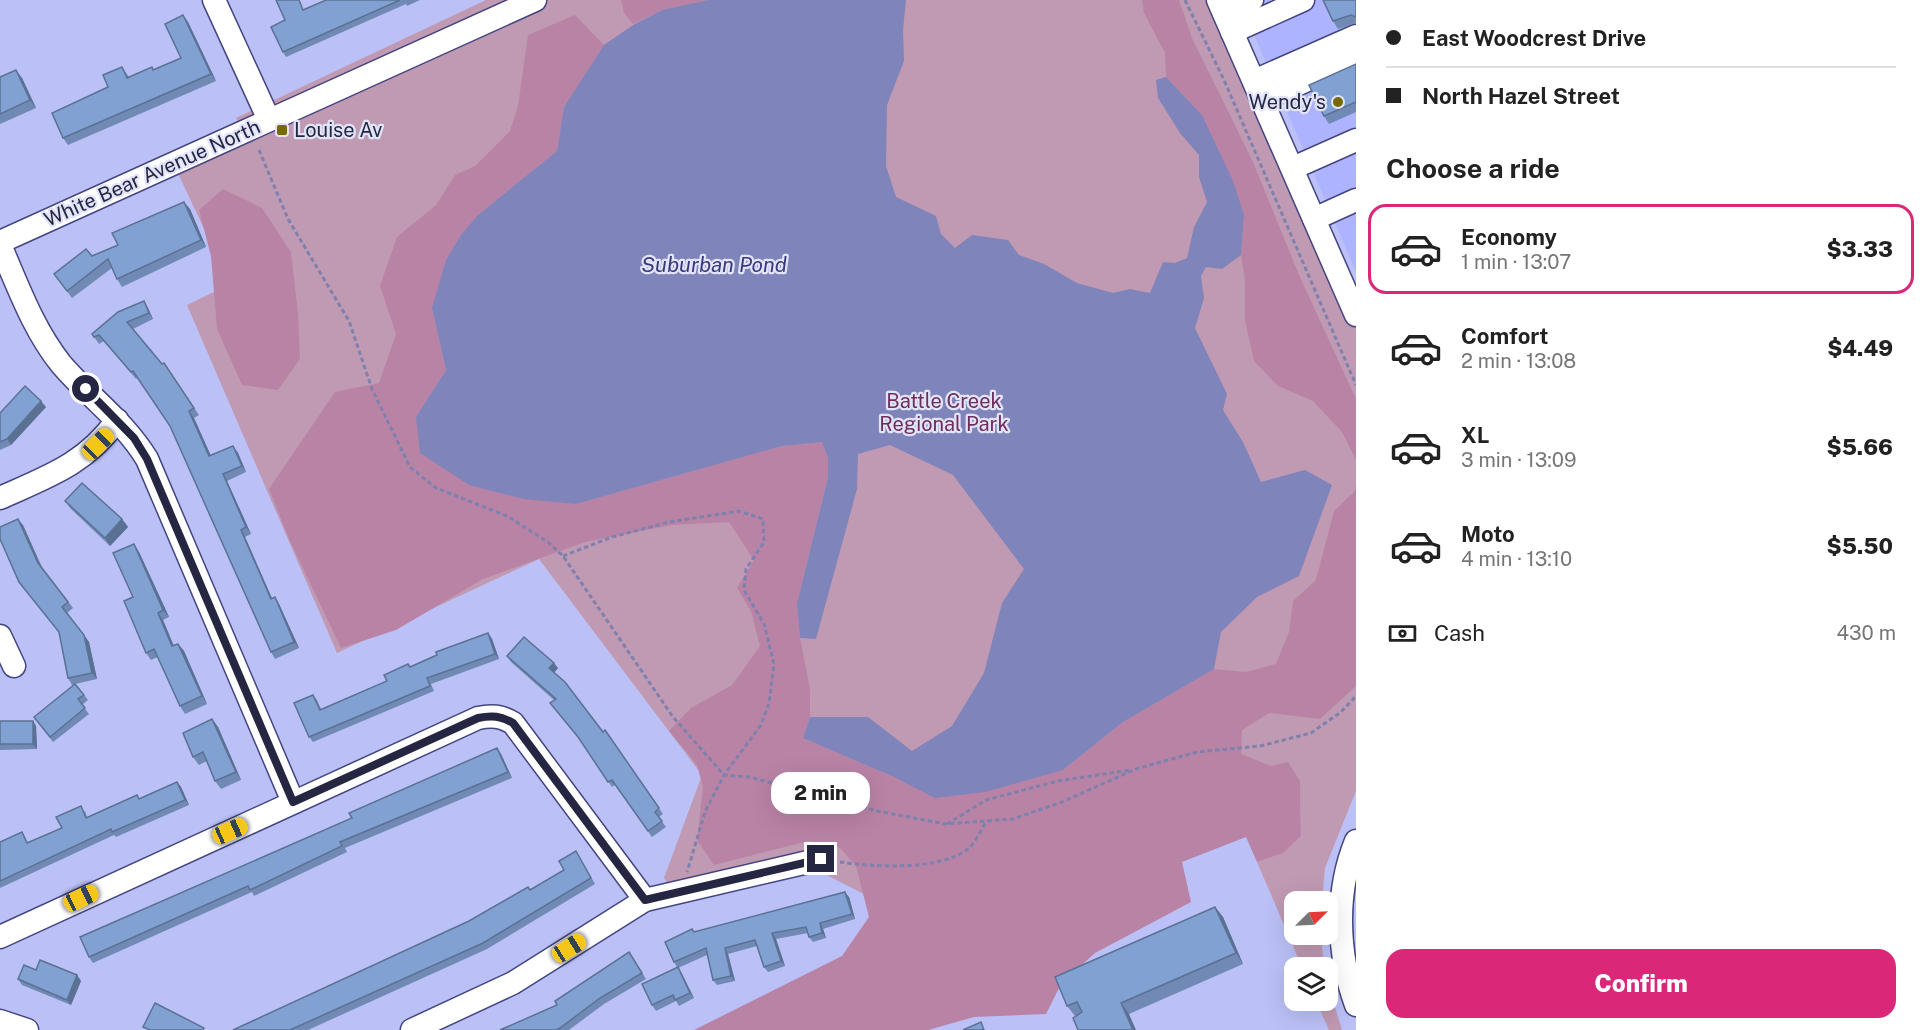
<!DOCTYPE html>
<meta charset="utf-8">
<style>
:root{--surface:#fff;--page:#f6f6f6;--text:#222;--muted:#767676;--line:#e0e0e0;--accent:#db2777}
body{margin:0;font-family:"Public Sans",sans-serif;background:var(--page);color:var(--text);height:100vh;display:flex;flex-direction:column;font-size:22px;white-space:nowrap}
*{box-sizing:border-box;margin:0}
p{font-size:20px;color:var(--muted)}
.icon{flex:none;width:33px;height:33px;fill:none;stroke:currentColor;stroke-width:2;stroke-linecap:round;stroke-linejoin:round}
.map{position:relative;flex:1;overflow:hidden}
.panel{display:flex;flex-direction:column;background:var(--surface);width:570px}
.panel>*{flex:none}
.hud{display:grid;align-content:center;height:132px;padding:0 30px;background:var(--surface)}
.needle{width:39px;rotate:66deg}
.tools{position:absolute;left:1284px;top:891px;display:grid;gap:12px}
.tools a{display:grid;place-items:center;width:54px;height:54px;border-radius:12px;background:var(--surface);box-shadow:0 6px 24px #0002;font-size:30px}
.end{position:absolute;width:27px;height:27px;margin:-14px;border:8px solid #252641;background:#fff;box-shadow:0 0 0 3px #fff}
.from{border-radius:50%}
.bubble{position:absolute;height:42px;border-radius:18px;background:var(--surface);box-shadow:0 6px 24px #0002;font-size:20px;font-weight:800;line-height:42px;text-align:center}
.car{position:absolute;width:18px;height:36px;margin:-18px -9px;border-radius:8px;box-shadow:0 0 4px 2px #0007;background:linear-gradient(#f5c518 24%,#345 0 40%,#f5c518 0 76%,#345 0 86%,#f5c518 0)}
.hud b{display:flex;align-items:center;gap:21px;height:57px;font-size:22px}
.hud b+b{border-top:2px solid var(--line)}
.hud i{width:15px;height:15px;background:var(--text)}
ul{padding:0;list-style:none}
li{display:flex;align-items:center;gap:18px;height:90px;margin:0 12px 9px;padding:0 18px;border:3px solid transparent;border-radius:18px}
li div{flex:1}
li b{display:block;font-size:22px}
li em{font-style:normal;font-weight:800}
li.active{border-color:var(--accent)}
li>.icon{width:54px;height:54px;stroke-width:1.5}
h2{padding:0 30px;font-size:27px;line-height:72px}
.pay{display:flex;align-items:center;gap:15px;height:66px;padding:0 30px;font-size:22px}
.pay p{margin-inline-start:auto}
.primary-button{display:flex;gap:12px;margin-top:auto;padding:12px 30px}
.primary-button a{flex:1;height:69px;border-radius:18px;background:var(--accent);color:#fff;font-size:24px;font-weight:800;line-height:69px;text-align:center}
main{display:flex;flex:1;min-height:0}
.map>svg:first-child{display:block}
</style>
<main>
<div class="map">
<svg width="1356" height="1030" viewBox="0 0 1356 1030">
<rect width="100%" height="100%" fill="#bbc0f7"/>
<path fill="#adb3fe" d="M1239,0h117v272z"/>
<g fill="#c09ab2">
<path d="M486,0h742l128,297v494l-31,77 -3,33 -28,1v32l27,1 3,32h-22l-45,-105 26,-10 18,-16 -1,-42 -362,138 -133,-68 -125,38 -16,-24 38,-103 -163,-216 -202,94 -150,-348 43,-21 -55,-117 68,-33 -7,-16z"/>
<path d="M1328,984l14,46h-13l-13,-29 12,-1z"/>
</g>
<g fill="#b983a6">
<path d="M621,0h87l-46,10 -29,14 -9,-11z"/>
<path d="M1142,0h37l13,38 61,124 46,113 57,124v61l-14,-28 -29,-31 -35,-15 -24,-25 -9,-41v-40l-4,-25 3,-40 -42,-100 -36,-38 -1,-24 -21,-40z"/>
<path d="M575,15l29,30 -40,62 -7,44 -78,63 -47,94 14,62 -30,47 160,87 206,-58 40,-4 6,16v19l-31,127 3,34 10,51v28l-7,21 91,39 169,-7 60,-48 91,-53 32,3 30,-8 13,-32 4,-31 23,-21 18,-69 21,-20 1,-8v203l-36,33 -51,-6 -27,17 -1,24 30,12 17,-4 12,19 1,55 -18,17 -26,9 -11,-25 -64,25 9,40 -96,51 -34,31 -15,30 -72,3 -46,13h-234l148,-74 27,-39 -13,-51 -16,-18 -31,-7 -95,24 -17,-25 6,-53 -6,-22 -28,-34 22,-23 41,-23 28,-39 -9,-35 -14,-23 17,-28 -25,-38 -57,3 -87,17 -102,37 -87,51 -55,18 -51,-107 -21,-52 66,-97 44,-9 17,-49 -16,-48 17,-49 39,-32 19,-30 20,-9 35,-35 8,-25 10,-71z"/>
<path d="M223,189l39,19 29,44 7,61 2,46 -22,31 -36,-5 -25,-56 -6,-73 -12,-46z"/>
</g>
<path fill="#7f84ba" d="M708,0h198l-3,30 1,31 -17,44 -1,61 10,31 40,19 5,18 14,14 17,-13 36,5 11,15 25,9 33,19 36,10 17,-4 20,4 13,-31 12,1 12,-5 7,-31 13,-25 -8,-25v-22l-19,-22 -22,-35 -2,-18 10,-3 36,38 31,66 11,34 -3,40 -19,14 -16,-2 -5,9 3,22 -9,30 32,66 -4,16 20,32 18,40 44,-12 27,15 -33,91 -42,21 -36,35 -7,37 -91,53 -60,48 -78,22 -50,6 -41,-21 -91,-39 7,-21h58l44,34 40,-25 32,-53 18,-70 22,-34 -71,-94 -63,-30 -32,9 -1,35 -41,150 -16,-1 -3,-34 31,-127v-19l-6,-16 -40,4 -206,58 -52,-5 -55,-14 -49,-32 -4,-36 30,-47 -14,-62 14,-48 15,-25 18,-21 78,-63 7,-44 40,-62 29,-20 29,-15z"/>
<g fill="none" stroke-linecap="round" stroke-linejoin="round">
<defs>
<g id="minor">
<path d="M214,0l55,120"/>
<path d="M1218,0l138,315"/>
<path d="M1224,13l28,-13"/>
<path d="M1232,32l71,-32"/>
<path d="M1254,81l102,-45"/>
<path d="M1263,100l93,-42"/>
<path d="M1293,168l63,-28"/>
<path d="M1314,219l42,-19"/>
<path d="M0,242l535,-242"/>
<path d="M0,245c18,41 33,84 61,119 28,33 63,57 86,95l146,343"/>
<path d="M0,498c47,-21 86,-34 117,-78"/>
<path d="M0,636l14,30"/>
<path d="M1356,841c-21,51 -19,112 0,164"/>
<path d="M0,937l478,-219c14,-3 23,-2 35,5l132,177"/>
<path d="M0,1021l27,9"/>
<path d="M412,1030l101,-47 132,-83 176,-41"/>
</g>
</defs>
<use href="#minor" stroke="#434580" stroke-width="25"/>
<g stroke="#7e81ad" stroke-width="3" stroke-dasharray="4.5 3" stroke-linecap="butt">
<path d="M1185,0l39,80 132,305"/>
<path d="M259,150l29,69 61,102 23,68 38,78 26,21 71,28 41,26 15,14 110,161 51,58 25,2 128,34 69,13 67,-5 49,-17 74,-33 61,-17 63,-6 51,-13 30,-21 15,-16"/>
<path d="M563,556l49,-19 57,-15 70,-11 24,8 1,23 -18,27 -2,21 20,34 10,40 -5,39 -8,22 -37,50 -19,37 -18,60"/>
<path d="M947,824l39,-24 72,-19 73,-11"/>
<path d="M840,862c35,5 99,9 128,-13 7,-6 13,-19 18,-27"/>
</g>
<use href="#minor" stroke="#fff" stroke-width="22"/>
</g>
<g fill="#708ab5">
<path d="M326,0h94l-13,6 -1,-2 -120,53 -3,-5 2,-32 20,-10z"/>
<path d="M1356,0v23l-18,6 -5,-8z"/>
<path d="M188,22l28,59 -148,64 -5,-7 45,-51 14,-20 7,10 25,-7 27,-12z"/>
<path d="M1356,64v48l-27,12 -5,-8z"/>
<path d="M0,77l22,1 14,30 -36,16z"/>
<path d="M190,209l16,38 -84,40 -5,-8 -5,-11 -40,30 -18,-24 64,-29z"/>
<path d="M144,301l4,7 5,11 -20,10 29,35 2,-1 35,52 -5,3 17,38 22,-10 5,7 8,19 -19,9 24,53 -6,3 27,61 3,-1 4,7 20,44 -24,11 -4,-7 -101,-226 -33,-48 -1,1 -32,-38 -5,3 -7,-10z"/>
<path d="M46,407l-35,38 -11,5v-37z"/>
<path d="M65,501l57,18 6,8 -18,19 -39,-37z"/>
<path d="M23,525l19,42 31,41 -6,5 22,29 8,37 -22,5 13,16 -6,5 7,9 -36,28 -19,-25 41,-33 -3,1 -4,-7 -9,-45z"/>
<path d="M139,552l30,65 -6,3 11,26 4,-2 6,7 23,53 -22,10 -5,-8 -22,-49 -7,3 -5,-7 -13,-56z"/>
<path d="M488,633l4,6 7,20 -68,25 3,7 -121,51 -4,-5 4,-42 4,5 4,9 66,-28 23,-14z"/>
<path d="M507,656l51,12 -4,4 49,60 2,-2 58,84 -4,3 7,10 -14,10 -37,-52 -3,2 -31,-46 -27,-33 -4,-5 4,-3 -43,-38z"/>
<path d="M212,719l6,8 23,53 -20,9 -6,-8 -8,-20 -8,4 -6,-8z"/>
<path d="M0,721h33l3,5 1,23 -37,1z"/>
<path d="M497,748l4,6 11,24 -167,70 2,4 -93,44 -2,-4 -159,71 -4,-6 263,-139z"/>
<path d="M177,782l4,5 8,18 -73,32 -2,-2 -114,53v-46l22,-10 6,11 34,-15 23,-17 2,6 53,-18z"/>
<path d="M580,858l15,26 -108,65 -179,81h-75l236,-109 61,-31 34,-20z"/>
<path d="M849,897l6,22 -32,10 3,9 -13,4 -4,-5 -1,-4 -32,6 9,27 -17,6 -4,-5 -7,-21 -29,8 7,27 -18,4 -4,-5 -6,-25 -29,13 16,30 -15,8 -3,-5 -20,10 -4,-6 25,-38 -3,-5 18,-33 2,3z"/>
<path d="M1215,907l8,10 20,47 -114,50 -52,1 -2,1 -8,-10z"/>
<path d="M633,958l13,21 -42,25 -35,26h-69l57,-25z"/>
<path d="M36,970l41,5 4,6 -10,24 -49,-20 -4,-6z"/>
</g>
<g fill="#5b7194">
<path d="M183,15l5,7 28,59 -5,-7z"/>
<path d="M16,70l6,8 14,30 -6,-8z"/>
<path d="M184,202l6,7 16,38 -5,-7z"/>
<path d="M144,301l4,7 5,11 -4,-6z"/>
<path d="M41,401l5,6 -35,38 -4,-6z"/>
<path d="M189,411l5,7 20,45 -5,-7z"/>
<path d="M233,446l5,7 8,19 -4,-6z"/>
<path d="M223,474l4,7 24,53 -5,-7z"/>
<path d="M18,519l5,6 19,44 -4,-6z"/>
<path d="M122,519l6,8 -18,19 -5,-8z"/>
<path d="M241,530l4,7 30,69 -4,-7z"/>
<path d="M134,544l5,8 30,65 -6,-7z"/>
<path d="M275,597l4,7 20,44 -5,-6z"/>
<path d="M158,613l5,7 14,34 -5,-8z"/>
<path d="M488,633l4,6 7,20 -4,-5z"/>
<path d="M84,635l5,7 8,37 -5,-6z"/>
<path d="M178,644l6,7 23,53 -5,-8z"/>
<path d="M554,663l4,5 -5,6 -4,-6z"/>
<path d="M212,719l6,8 23,53 -5,-8z"/>
<path d="M33,721l3,5 1,23 -4,-5z"/>
<path d="M497,748l4,6 11,24 -4,-6z"/>
<path d="M177,782l4,5 8,18 -4,-5z"/>
<path d="M845,892l4,5 6,22 -3,-5z"/>
<path d="M1215,907l8,10 20,47 -7,-11z"/>
<path d="M820,923l3,6 3,9 -4,-5z"/>
<path d="M772,933l4,6 9,27 -4,-5z"/>
<path d="M725,948l3,6 7,27 -4,-5z"/>
<path d="M678,967l3,5 13,26 -4,-5z"/>
<path d="M77,975l4,6 -10,24 -4,-5z"/>
<path d="M1121,1003l8,11 7,16h-3z"/>
</g>
<g fill="#82a1d3" stroke="#5b7194" stroke-width="1.5">
<path d="M276,0h23l4,10 23,-10h74l-117,52 -12,-25 14,-7z"/>
<path d="M1323,0h33v17l-5,-2 -18,6z"/>
<path d="M183,15l28,59 -148,64 -11,-25 56,-26 -5,-12 19,-8 5,11 25,-11 1,3 28,-12 -16,-34z"/>
<path d="M1356,64v38l-32,14 -15,-31z"/>
<path d="M16,70l14,30 -30,14v-37z"/>
<path d="M184,202l17,38 -84,39 -9,-20 -41,32 -13,-17 32,-25 6,7 26,-11 -6,-12z"/>
<path d="M144,301l5,12 -22,9 35,42 2,-1 30,45 -5,3 20,45 24,-10 9,20 -19,8 23,53 -5,3 30,69 4,-2 19,45 -23,10 -101,-226 -37,-55 -2,1 -32,-37 -5,2 -2,-3 26,-22z"/>
<path d="M25,386l16,15 -34,38 -7,3v-29z"/>
<path d="M82,483l40,36 -17,19 -40,-37z"/>
<path d="M18,519l20,44 30,39 -6,5 22,28 8,38 -24,5 -9,-46 -40,-50 -19,-43v-12z"/>
<path d="M134,544l29,66 -5,3 14,33 6,-2 24,52 -22,10 -26,-57 -8,4 -22,-52 9,-4 -20,-44z"/>
<path d="M488,633l7,21 -68,24 3,8 -121,51 -15,-34 19,-8 7,15 67,-29 -3,-6 24,-11 2,3 27,-12 -1,-3z"/>
<path d="M524,637l30,26 -5,5 16,14 38,50 2,-2 54,78 -4,4 7,9 -14,10 -36,-51 -4,2 -30,-45 -28,-34 6,-4 -49,-43z"/>
<path d="M75,684l9,11 -6,4 7,9 -35,29 -16,-20z"/>
<path d="M212,719l24,53 -21,9 -12,-29 -10,5 -10,-24z"/>
<rect x="0" y="721" width="33" height="23"/>
<path d="M497,748l11,24 -168,70 2,4 -92,44 -2,-4 -159,71 -9,-20 272,-119 -3,-5z"/>
<path d="M177,782l8,18 -73,32 -1,-3 -111,52v-39l22,-10 5,11 35,-15 -6,-11 25,-11 5,12 51,-23 2,4z"/>
<path d="M576,851l15,27 -108,65 -193,87h-57l236,-109 59,-34 2,3 34,-20 -5,-9z"/>
<path d="M845,892l7,22 -32,9 2,10 -13,4 -3,-10 -34,6 9,28 -17,6 -9,-27 -30,8 6,28 -18,4 -7,-32 -32,14 -9,-20 27,-13 2,3z"/>
<path d="M1215,907l21,46 -115,50 12,27h-55l-5,-12 9,-6 -5,-10 -10,4 -12,-29z"/>
<path d="M629,952l13,21 -42,25 -40,30 -4,2h-56l57,-25 -2,-4z"/>
<path d="M40,960l37,15 -10,25 -49,-21 6,-14 12,5z"/>
<path d="M678,967l12,26 -15,7 -2,-5 -21,10 -10,-21z"/>
<path d="M155,1003l49,25 -1,2h-53l-7,-3z"/>
<path d="M981,1022l3,8h-21z"/>
</g>
<g fill="none" stroke-linecap="round" stroke-linejoin="round">
<path stroke="#252641" stroke-width="8" d="M86,389l48,49 13,21 146,343 185,-84c14,-3 23,-2 35,5l132,177 176,-41"/>
</g>
<g fill="#776900" stroke="#e1e4f9" stroke-width="2">
<circle cx="1338" cy="102" r="6"/>
<rect x="276" y="124" width="12" height="12" rx="3"/>
</g>
<g text-anchor="middle" dominant-baseline="central" stroke-width="4.5" stroke-linejoin="round" paint-order="stroke">
<g font-size="20" fill="#252641" stroke="#e1e4f9" text-anchor="end">
<text x="1326" y="102">Wendy's</text>
<text x="294" y="130" text-anchor="start">Louise Av</text>
</g>
<g font-size="20" fill="#252641" stroke="#e1e4f9">
<text transform="translate(152 173) rotate(-24)">White Bear Avenue North</text>
</g>
<g font-size="20" fill="#6f2d5c" stroke="#e1e4f9">
<text x="944" y="401">Battle Creek<tspan x="944" dy="23">Regional Park</tspan></text>
</g>
<g font-size="21" font-style="italic" fill="#3a397d" stroke="#e1e4f9">
<text x="714" y="264">Suburban Pond</text>
</g>
</g>
</svg>
<div class="tools">
<a><svg class="needle" viewBox="-14 -14 28 28"><path d="M0-13l5 13h-10z" fill="#e53935"/><path d="M0 13l5-13h-10z" fill="#767676"/></svg></a>
<a><svg class="icon" aria-label="layers" viewBox="0 0 24 24"><path d="M12 4l9 5-9 5-9-5zM3 14l9 5 9-5"/></svg></a>
</div>
<i class="end from" style="left:86px;top:389px"></i>
<i class="end" style="left:821px;top:859px"></i>
<div class="bubble" style="left:771px;top:772px;width:99px">2 min</div>
<i class="car" style="left:98px;top:444px;rotate:45deg"></i>
<i class="car" style="left:230px;top:831px;rotate:66deg"></i>
<i class="car" style="left:81px;top:898px;rotate:65deg"></i>
<i class="car" style="left:569px;top:948px;rotate:58deg"></i>
</div>
<section class="panel">
<div class="hud">
<b><i class="from"></i>East Woodcrest Drive</b>
<b><i></i>North Hazel Street</b>
</div>
<h2>Choose a ride</h2>
<ul>
<li class="active"><svg class="icon" aria-label="car" viewBox="0 0 24 24"><path d="M5 17H2v-5l4-1 3-4h7l3 4 3 1v5h-3M9 17h6M6 11h13"/><circle cx="7" cy="17" r="2"/><circle cx="17" cy="17" r="2"/></svg><div><b>Economy</b><p>1 min · 13:07</p></div><em>$3.33</em></li>
<li><svg class="icon" aria-label="car" viewBox="0 0 24 24"><path d="M5 17H2v-5l4-1 3-4h7l3 4 3 1v5h-3M9 17h6M6 11h13"/><circle cx="7" cy="17" r="2"/><circle cx="17" cy="17" r="2"/></svg><div><b>Comfort</b><p>2 min · 13:08</p></div><em>$4.49</em></li>
<li><svg class="icon" aria-label="car" viewBox="0 0 24 24"><path d="M5 17H2v-5l4-1 3-4h7l3 4 3 1v5h-3M9 17h6M6 11h13"/><circle cx="7" cy="17" r="2"/><circle cx="17" cy="17" r="2"/></svg><div><b>XL</b><p>3 min · 13:09</p></div><em>$5.66</em></li>
<li><svg class="icon" aria-label="car" viewBox="0 0 24 24"><path d="M5 17H2v-5l4-1 3-4h7l3 4 3 1v5h-3M9 17h6M6 11h13"/><circle cx="7" cy="17" r="2"/><circle cx="17" cy="17" r="2"/></svg><div><b>Moto</b><p>4 min · 13:10</p></div><em>$5.50</em></li>
</ul>
<div class="pay"><svg class="icon" aria-label="cash" viewBox="0 0 24 24"><path d="M3 7h18v10H3z"/><circle cx="12" cy="12" r="2"/></svg>Cash<p>430 m</p></div>
<div class="primary-button"><a>Confirm</a></div>
</section>
</main>
